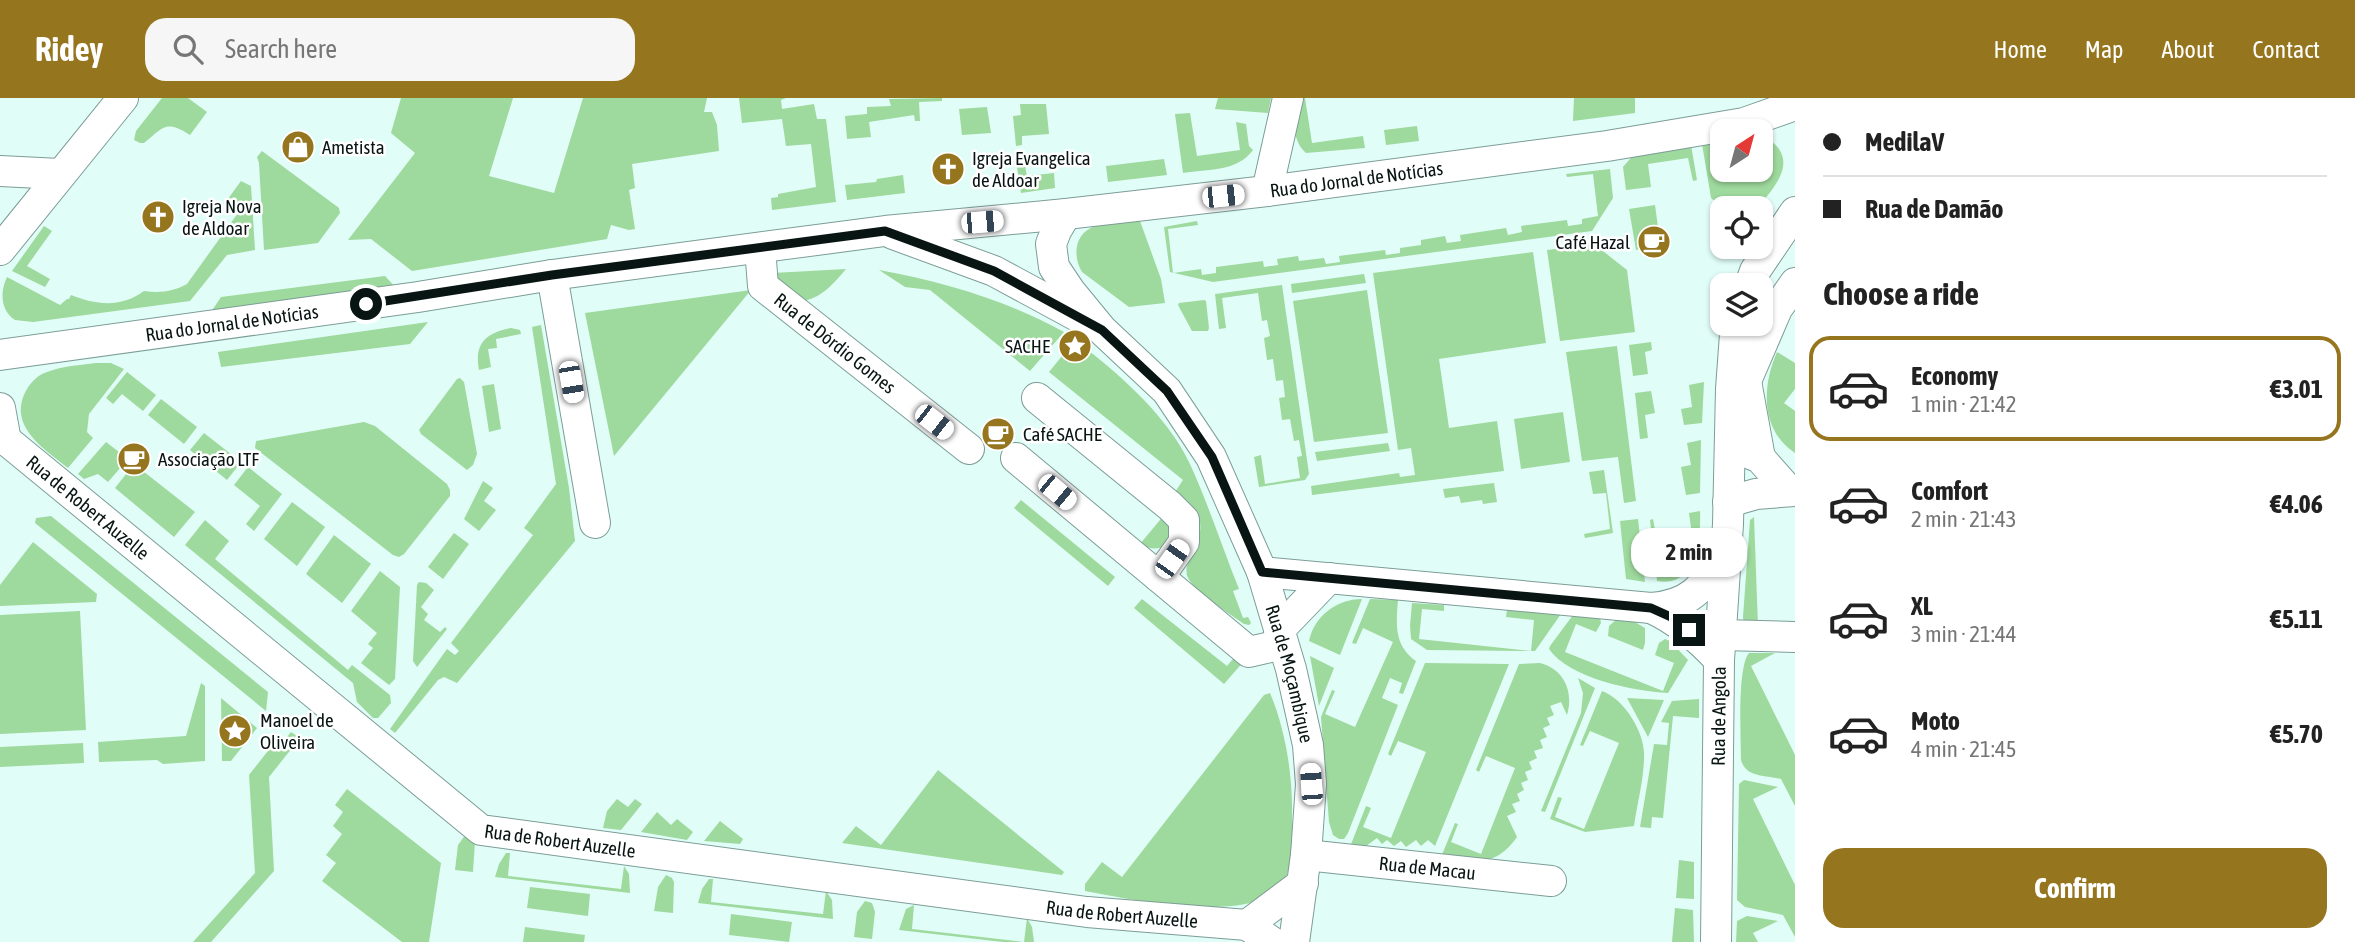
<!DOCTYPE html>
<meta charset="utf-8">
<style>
:root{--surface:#fff;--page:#f6f6f6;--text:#222;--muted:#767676;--line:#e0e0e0;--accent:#95751d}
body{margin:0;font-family:"Asap Condensed",sans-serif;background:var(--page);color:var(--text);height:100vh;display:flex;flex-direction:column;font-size:26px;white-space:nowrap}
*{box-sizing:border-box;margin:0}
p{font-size:23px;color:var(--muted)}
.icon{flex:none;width:38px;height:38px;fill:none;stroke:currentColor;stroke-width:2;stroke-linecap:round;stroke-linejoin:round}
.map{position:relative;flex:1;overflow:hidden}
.panel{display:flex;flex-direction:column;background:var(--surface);width:560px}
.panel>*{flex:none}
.banner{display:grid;align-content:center;height:154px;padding:0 28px;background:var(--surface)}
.needle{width:46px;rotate:36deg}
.buttons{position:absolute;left:1710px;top:21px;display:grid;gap:14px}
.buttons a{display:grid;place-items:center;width:63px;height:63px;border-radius:14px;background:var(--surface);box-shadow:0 2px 5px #0004;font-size:35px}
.end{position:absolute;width:32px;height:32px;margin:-16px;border:9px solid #081513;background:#fff;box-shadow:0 0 0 4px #fff}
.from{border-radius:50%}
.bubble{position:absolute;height:49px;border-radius:21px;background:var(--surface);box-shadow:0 2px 5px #0004;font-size:23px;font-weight:700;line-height:49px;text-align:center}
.car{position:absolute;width:21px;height:42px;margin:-21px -10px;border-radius:9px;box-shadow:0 0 5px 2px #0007;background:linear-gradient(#fff 24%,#345 0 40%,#fff 0 76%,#345 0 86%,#fff 0)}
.banner b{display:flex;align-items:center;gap:24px;height:66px;font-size:26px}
.banner b+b{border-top:2px solid var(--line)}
.banner i{width:18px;height:18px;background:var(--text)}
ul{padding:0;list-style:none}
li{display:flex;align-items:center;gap:21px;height:105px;margin:0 14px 10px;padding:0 14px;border:4px solid transparent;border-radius:21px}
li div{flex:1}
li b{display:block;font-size:26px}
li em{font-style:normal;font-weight:700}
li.current{border-color:var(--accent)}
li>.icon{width:63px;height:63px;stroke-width:1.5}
h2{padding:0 28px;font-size:32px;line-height:84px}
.cta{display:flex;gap:14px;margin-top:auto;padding:14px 28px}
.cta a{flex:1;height:80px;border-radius:21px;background:var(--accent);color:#fff;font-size:28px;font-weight:700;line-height:80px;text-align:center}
header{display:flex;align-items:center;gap:42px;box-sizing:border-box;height:98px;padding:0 35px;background:var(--accent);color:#fff}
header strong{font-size:33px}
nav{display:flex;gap:38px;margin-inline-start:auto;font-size:24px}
.search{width:490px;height:63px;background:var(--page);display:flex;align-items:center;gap:18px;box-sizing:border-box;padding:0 24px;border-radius:21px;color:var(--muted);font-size:26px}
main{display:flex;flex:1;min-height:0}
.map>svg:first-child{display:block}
</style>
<header>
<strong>Ridey</strong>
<div class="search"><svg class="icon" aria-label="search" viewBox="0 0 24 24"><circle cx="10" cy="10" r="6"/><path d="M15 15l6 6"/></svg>Search here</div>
<nav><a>Home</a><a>Map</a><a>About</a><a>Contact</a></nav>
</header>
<main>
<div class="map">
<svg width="1795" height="844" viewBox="0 0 1795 844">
<rect width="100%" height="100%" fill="#e1fdf8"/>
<g fill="#9ed99d">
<path d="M162,0h26l19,14 -17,23c-25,-16 -27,-7 -46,8h-4l-6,-3 2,-9z"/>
<path d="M401,0h112l-24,78 65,17 29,-95h124l-3,14h8l5,13 2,26 -87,13 3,24 -6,2 6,39 -6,1 -18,-5 -4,14 -195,32 -41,-32 -23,1 67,-87 -24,-20z"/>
<path d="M739,0h47l-5,2 1,9 32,-5 3,15h9l10,83 -64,8 -1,-12 7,-1v-3l38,-7 -5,-43 -25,2 -4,-27 -40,4z"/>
<path d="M942,0v3l-23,1 1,19h-5l-1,-6 -45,7 2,15 -24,2 -2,-23 22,-2v-7l24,-1 -2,-7z"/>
<path d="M1218,0h53l-3,15 -53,-4z"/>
<path d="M1300,0h5l7,45 51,-7 2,12 -59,5c-17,-16 -10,-34 -6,-55z"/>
<path d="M1574,0h61v15l-62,8z"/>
<path d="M1020,6h26l3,30 -27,2v9l-6,1 -3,-30 8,-1z"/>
<path d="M987,9l4,26 -29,2 -3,-26z"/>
<path d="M1190,15l7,43 43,-6 -4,-28 10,2 3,22 4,4c-16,22 -45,19 -70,23l-8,-59z"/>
<path d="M1417,28l2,15 -33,4 -2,-15z"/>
<path d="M1761,38c7,3 13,6 18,13 14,21 -9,42 -21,59h-35l-12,-10 -9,-54 20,-4v30h38z"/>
<path d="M1691,47l6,35 -4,1 -5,-23 -40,6 3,23 -25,3 -3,-23 12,-14z"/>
<path d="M262,53l77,57 1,5 -22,30 -54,7 -5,-87 -2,-6z"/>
<path d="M1164,61l3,16 -59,7 -2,-16z"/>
<path d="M1025,68l2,10 27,-3 1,15 -34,5 -4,-26z"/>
<path d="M1610,71l3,29 -21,33 -379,51 -43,-10 -6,-45 33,-6 1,4 -30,4 5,44 28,-4 1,6 14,-2v-6l47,-6 1,6 14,-2 -1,-6 21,-3 1,5 25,-3 2,6 14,-2 -1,-6 46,-6 1,5 14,-2v-5l21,-3v-5l24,-4 2,7 14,-2 -1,-6 46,-7 2,7 14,-3 -1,-6 46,-6 1,6 14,-2v-5l16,-3 -5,-42 -26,3 -1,-3z"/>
<path d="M903,77l2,18 -58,7 -2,-15 31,-3 1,-3z"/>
<path d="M241,83l10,5 4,64 -28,5 -37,46 -157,21 -18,-2c-15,-10 -15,-28 -8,-43l53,28 7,-6h2l2,-4c25,10 50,13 73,-4 16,2 28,1 43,-7l51,-71 -13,-10z"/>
<path d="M1655,107l3,22 -11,2 3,19 -14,2 -7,-41z"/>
<path d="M1140,123l21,58 4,24 -36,4 -47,-35c-10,-17 -7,-39 13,-46 13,-5 31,-4 45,-5z"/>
<path d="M44,128l8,5 -25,35 23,13 -5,8 -33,-16z"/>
<path d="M1594,146l33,26 8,62 -75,9 -13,-91z"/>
<path d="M1533,154l13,91 -107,16 10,69 48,-7 7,50 -192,24 -1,-9 88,-13 1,4 15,-2 -4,-27 -13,2 -25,-177z"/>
<path d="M846,171c-17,20 -30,35 -58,32l-15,-28z"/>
<path d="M879,172c65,12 127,30 185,62l-34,39 -100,-81 -25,-3z"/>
<path d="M1364,176l2,9 -74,10 -1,-9z"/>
<path d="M385,178l12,13 -186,23 10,-15z"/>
<path d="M1282,187l27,189 -4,6 -46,7 -5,-30 7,-2 4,29 35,-6 -3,-21 5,-1 -3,-16 -5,1 -4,-22 -8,1 -3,-22 6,-1 -2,-17 -7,1 -3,-22 -6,1 -3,-22 6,-2 -3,-16 -5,1 -4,-28 -36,5 4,30 -7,1 -4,-35z"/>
<path d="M751,192l-137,166 -29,-143z"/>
<path d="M1367,192l21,143 -74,9 -21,-141z"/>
<path d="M1204,202l2,1 3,27 -1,3h-16l-14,-26 1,-2z"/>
<path d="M428,224l-18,22 -189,23 -3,-15z"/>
<path d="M541,227l28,163 6,53 -118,142 -13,-6 -6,3 -43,53 -5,-4 57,-80 8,6 4,-4 -8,-8 82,-108 -9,-7 32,-44 -24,-157z"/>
<path d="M511,230l9,2 1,4 -25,5 1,9 -9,1 3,18 -12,3c-5,-27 7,-37 32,-42z"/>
<path d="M1075,242c42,32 91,74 114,122 19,41 33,85 50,127l-6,2 10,27 5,-1 3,6 -2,2 -5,-1c-15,-11 -47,-30 -56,-46 -9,-18 25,-40 7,-68 -4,-7 -14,-13 -20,-18l8,-12 -134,-108z"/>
<path d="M1651,244l1,8 -7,2 3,22 -15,2 -4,-31z"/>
<path d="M1617,248l19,155 -12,2 -6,-46 -36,4 -16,-109z"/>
<path d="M1777,254l18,11v26l-11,14 11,8v42c-35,-23 -33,-67 -18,-101z"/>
<path d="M96,265h15l13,6 -35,45 -2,18 6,6 -25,30c-25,-20 -62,-43 -41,-79 5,-8 11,-14 20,-17 16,-6 33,-7 49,-9z"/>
<path d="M127,274l29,23 -13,16 -21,-17 -9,10 -7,-6z"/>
<path d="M460,280l4,4 13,72 -4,11 -6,5 -46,-36 -2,-4 38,-51z"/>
<path d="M1704,284l-2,41 -18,2 -3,-16 11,-2 -3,-22z"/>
<path d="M494,286l7,45 -12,3 -7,-46z"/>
<path d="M1651,293l4,22 -10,2 3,23 -8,1 -5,-46z"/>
<path d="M161,301l36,28 -13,17 -36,-29z"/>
<path d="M1563,314l7,50 -49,7 -7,-50z"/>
<path d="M364,324l11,4 72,58 3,6v6l-46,58 -5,3 -6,-2 -138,-107 1,-7z"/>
<path d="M204,335l37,29 -14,18 -37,-30z"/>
<path d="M1701,342l-1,53 -14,2 -5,-28 10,-2 -4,-22z"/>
<path d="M106,344l22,17 -20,23 -10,-8 -14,5 -6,-5z"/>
<path d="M1388,345l2,8 -73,10 -2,-9z"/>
<path d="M134,366l61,48 -21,25 -59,-49z"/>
<path d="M248,369l34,27 -28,37 -8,-7 14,-18 -26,-21z"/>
<path d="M1604,372l9,63 -28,5 -1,-4 26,-5 -4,-36 -13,1 -4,-22z"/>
<path d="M483,383l10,7 -9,13 12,9 -17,21 -15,-12z"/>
<path d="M1494,385l3,19 -14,2 -1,-4 -21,3 -2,-7 -14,2 -2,-9z"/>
<path d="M1021,402l94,77 -7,9 -94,-78z"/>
<path d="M292,404l33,25 -28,39 -33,-27z"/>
<path d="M1700,413c1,27 -2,77 -43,70l-7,-61 3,-1 4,22 35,-6 -3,-22z"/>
<path d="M1165,416l7,13 -3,17c-11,6 -18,6 -29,0z"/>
<path d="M51,418l217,176 -2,19 -231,-188 1,-5z"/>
<path d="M1754,419l4,109 -14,-2 -1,-7 7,-97z"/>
<path d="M1638,421l7,63 -19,-3 -6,-58z"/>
<path d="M205,422l24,21 -14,18 133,111 4,-5 38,30 1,8 -13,15h-5l-16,-16 -4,-19 -168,-138z"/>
<path d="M454,435l15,11 -26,35 -15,-12z"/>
<path d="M334,437l37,29 -29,39 -36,-29z"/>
<path d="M33,444l64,52 -1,8 -96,4v-21z"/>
<path d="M380,473l20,16 -5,92 -6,6 -28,-22 12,-15 -5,-4 9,-11 -26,-22z"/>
<path d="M419,484l7,1 8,7 -13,17 7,7 -4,6 16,12 5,-5 2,2 -30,38 -4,-6 4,-76z"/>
<path d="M1142,501l85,67 10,-12 8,6 -21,24 -90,-76z"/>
<path d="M1362,501l-22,56 -31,-14c5,-25 28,-42 53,-42z"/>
<path d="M1370,501l28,1c-2,25 -4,45 18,61l-13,33 -4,-1 3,-10 -12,-5 -8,20 16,7 -50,128 -4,6h-5l-6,-4 -4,-13 -8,-105 11,-27 3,1 -10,23 30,13 38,-85 -30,-14 -7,16 -4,-1z"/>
<path d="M1412,505l32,2v6l-22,-2 -3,30 112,12 3,-31 -28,-3 1,-7 54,4 -26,37h-4l-104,-1 -16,-11 -1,-13z"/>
<path d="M80,513l6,119 -86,4v-119z"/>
<path d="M1573,517l27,3 1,5 -5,9 -20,-8 -11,28 98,39 11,-28 -19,-8 4,-12 6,-4 5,2 18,19 -20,33c-34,-2 -98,-14 -119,-44l1,-3z"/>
<path d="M1617,521l16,2 12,7v15l-2,7 -35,-14 1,-10z"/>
<path d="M1749,555h26l-24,13 44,89v51l-14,-27c-15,-4 -35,-1 -40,-19 0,-22 -4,-93 8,-107z"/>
<path d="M1310,558l24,12 -15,38z"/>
<path d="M1425,565l84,1 -74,182 -7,-6 -7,6 -5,-6 -10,7 -5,-6 -7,5 -7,-6 -5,4 -5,-6 -19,14h-10l18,-46 5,2 -8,19 28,11 35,-86 -28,-11 -7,15 -3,-2z"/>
<path d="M1540,565c24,6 34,29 27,52l-6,-13 -11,4 4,9 -7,3 3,7 -7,3 4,9 -7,3 3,8 -9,3 3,7 -8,4 3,7 -7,3 3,8 -7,3 3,7 -7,4 3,7 -8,3 4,8 -9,4 10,21c-22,31 -44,25 -78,25l16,-39 3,1 -7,18 30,12 34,-86 -29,-12 -7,16 -3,-2 43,-106z"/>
<path d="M1578,580l17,10 -50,124 -4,-1 40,-98 2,-20z"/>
<path d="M201,585l4,3v75l-42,3 -6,-4 -58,2 -1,-20 88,-6z"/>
<path d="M1602,593c22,8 43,41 42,65 0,23 -7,48 -10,70l-49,6 -35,-13 8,-22 4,1 -7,19 29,12 35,-86 -29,-12 -7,15 -3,-1z"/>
<path d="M1270,595c16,38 23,84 22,125 0,22 2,50 -11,68 -30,39 -153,13 -196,5v-7l17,-22 20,15 142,-182z"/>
<path d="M221,600l36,30 -26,33h-9z"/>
<path d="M1627,600l37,2 -16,37z"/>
<path d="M1699,601v19l-26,-2 -10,102 -11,-1 -1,11 -11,-1 14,-83 13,1 2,-22 -8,-1 11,-21z"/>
<path d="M291,634l9,6 -31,39 5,94 -63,71h-18l62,-69 -6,-98 26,-33 5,4z"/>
<path d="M83,645l1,20 -84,4v-20z"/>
<path d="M938,672l126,102 -2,3 -220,-32 14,-17 25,19z"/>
<path d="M1744,682l34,7 -25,12 42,86v52l-12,-22 -38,-8 -8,-7 2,-116z"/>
<path d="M347,691l94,74 -12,79h-27l-80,-61 14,-18 -10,-8 16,-21 -9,-8 10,-14 -8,-7z"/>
<path d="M617,701l11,8 7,-8 7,5 -21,26 -18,-2 4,-17z"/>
<path d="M657,714l14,13 6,-6 16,13 -6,8 -46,-8z"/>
<path d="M720,723l23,18 -3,5 -36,-3z"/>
<path d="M466,736l9,7 -2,31 -18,-2 3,-25z"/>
<path d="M506,755h4l-2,23 113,13 3,-23 5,8 1,19 -135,-16 4,-13z"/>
<path d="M1679,762l15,2v37l-18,-1z"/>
<path d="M666,777l6,3 2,4 -1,31 -19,-2 4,-24z"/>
<path d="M709,781h4l-2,23 112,12 3,-23 6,9 1,19 -135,-16 4,-14z"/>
<path d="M530,789l60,7 -2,22 -61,-8z"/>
<path d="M865,803l7,2 3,9 -3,27 -18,-2 3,-25z"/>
<path d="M914,807l-2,24 112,13 3,-24 5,9 2,15h-31l-104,-12 7,-21z"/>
<path d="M1675,810l18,2 1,32h-22z"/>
<path d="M731,816l61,8 -3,20 -60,-7z"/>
<path d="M1747,818l31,5 -25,12 5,9h-22l1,-21z"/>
<path d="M525,829l60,8 -1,7h-61z"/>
</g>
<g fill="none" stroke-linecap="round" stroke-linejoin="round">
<defs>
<g id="minor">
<path d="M0,73l60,3"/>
<path d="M1267,93l21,-93"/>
<path id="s1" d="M1066,116l-10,17 -5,13 3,23 16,24 32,39 65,61 44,66 51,115 29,97 17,76 3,39 -5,71 -12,87"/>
<path d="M893,136l101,37 96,52"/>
<path id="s2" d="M760,150l3,38 206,163"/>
<path d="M0,152l123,-152"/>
<path d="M552,177l43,248"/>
<path d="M1750,187l5,-14 40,-59"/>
<path id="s3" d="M0,257l418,-58 134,-22 98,-13 235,-31 181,-17 201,-23 340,-45 137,-23 51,-18"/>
<path d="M1746,283l14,77"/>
<path d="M1735,299l11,-16 31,-72 18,-26"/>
<path d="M1037,300l133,108 14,14v22l-25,35"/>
<path d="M0,310l6,33"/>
<path id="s4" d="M0,337l481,395 606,82 160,13 25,17"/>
<path d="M1743,353l17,7 29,33"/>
<path d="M1016,360l233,194 34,-8"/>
<path d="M1728,404l28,-8 39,-3"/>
<path d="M1262,474l389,36c42,-3 53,-23 75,-55"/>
<path d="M1651,510c28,13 48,30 68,52"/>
<path d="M1279,532l50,-52"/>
<path d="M1722,537l73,2"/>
<path id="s5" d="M1306,757l245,26"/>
<path d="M1247,827l56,-42"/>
<path id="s6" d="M1716,844l3,-282 9,-136 3,-135 4,-55 3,-10"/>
</g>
</defs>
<use href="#minor" stroke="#7c9d97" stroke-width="32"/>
<use href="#minor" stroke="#fff" stroke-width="30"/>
</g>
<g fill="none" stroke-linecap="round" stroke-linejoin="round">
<path stroke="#081513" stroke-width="9" d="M366,206l186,-29 333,-44 109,40 108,59 65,61 45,66 50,115 389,36 20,9 18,13"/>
</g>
<defs>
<symbol id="shop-disc" viewBox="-11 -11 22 22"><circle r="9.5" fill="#95751d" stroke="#fff"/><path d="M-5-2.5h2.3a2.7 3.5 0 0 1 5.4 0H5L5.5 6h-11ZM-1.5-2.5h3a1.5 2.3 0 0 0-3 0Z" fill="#fff"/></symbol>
<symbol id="church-disc" viewBox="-11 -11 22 22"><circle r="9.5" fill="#95751d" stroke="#fff"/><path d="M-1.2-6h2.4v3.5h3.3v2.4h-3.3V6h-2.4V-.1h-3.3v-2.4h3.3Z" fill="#fff"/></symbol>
<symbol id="cafe-disc" viewBox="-11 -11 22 22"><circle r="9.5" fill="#95751d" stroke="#fff"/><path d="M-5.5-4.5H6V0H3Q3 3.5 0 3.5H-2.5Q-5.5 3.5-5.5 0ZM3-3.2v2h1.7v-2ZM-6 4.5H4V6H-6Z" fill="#fff"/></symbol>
<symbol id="sight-disc" viewBox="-11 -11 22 22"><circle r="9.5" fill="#95751d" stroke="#fff"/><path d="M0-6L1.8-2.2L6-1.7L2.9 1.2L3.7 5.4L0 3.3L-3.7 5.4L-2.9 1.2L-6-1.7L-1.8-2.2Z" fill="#fff"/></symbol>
</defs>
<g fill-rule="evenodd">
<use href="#shop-disc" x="279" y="30" width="38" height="38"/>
<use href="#church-disc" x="929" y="52" width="38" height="38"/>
<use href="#church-disc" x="139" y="100" width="38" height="38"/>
<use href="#cafe-disc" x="1635" y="125" width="38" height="38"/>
<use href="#sight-disc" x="1056" y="229" width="38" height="38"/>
<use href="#cafe-disc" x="979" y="317" width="38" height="38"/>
<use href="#cafe-disc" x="115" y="342" width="38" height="38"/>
<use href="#sight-disc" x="216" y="614" width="38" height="38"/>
</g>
<g text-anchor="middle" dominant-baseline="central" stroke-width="5" stroke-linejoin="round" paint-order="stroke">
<g font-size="19" fill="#081513" stroke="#fff" text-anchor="start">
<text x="322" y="49">Ametista</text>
<text x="972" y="60">Igreja Evangelica<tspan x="972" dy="22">de Aldoar</tspan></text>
<text x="182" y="108">Igreja Nova<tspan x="182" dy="22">de Aldoar</tspan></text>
<text x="1630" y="144" text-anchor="end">Café Hazal</text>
<text x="1050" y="248" text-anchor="end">SACHE</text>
<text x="1023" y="336">Café SACHE</text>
<text x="158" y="361">Associação LTF</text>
<text x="260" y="622">Manoel de<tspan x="260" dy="22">Oliveira</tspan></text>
</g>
<g font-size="19" fill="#081513" stroke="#fff">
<text stroke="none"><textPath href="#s3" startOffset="1368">Rua do Jornal de Notícias</textPath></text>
<text stroke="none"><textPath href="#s3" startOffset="234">Rua do Jornal de Notícias</textPath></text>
<text stroke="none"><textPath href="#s2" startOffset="130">Rua de Dórdio Gomes</textPath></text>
<text stroke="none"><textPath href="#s4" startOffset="114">Rua de Robert Auzelle</textPath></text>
<text stroke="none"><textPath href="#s1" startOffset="536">Rua de Moçambique</textPath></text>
<text stroke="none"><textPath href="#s6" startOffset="226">Rua de Angola</textPath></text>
<text stroke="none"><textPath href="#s4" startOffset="702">Rua de Robert Auzelle</textPath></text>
<text stroke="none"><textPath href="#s5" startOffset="122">Rua de Macau</textPath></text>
<text stroke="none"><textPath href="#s4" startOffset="1269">Rua de Robert Auzelle</textPath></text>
</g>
</g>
</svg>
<div class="buttons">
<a><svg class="needle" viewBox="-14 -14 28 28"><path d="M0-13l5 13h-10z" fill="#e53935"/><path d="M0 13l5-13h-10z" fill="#767676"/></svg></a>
<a><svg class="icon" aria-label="locate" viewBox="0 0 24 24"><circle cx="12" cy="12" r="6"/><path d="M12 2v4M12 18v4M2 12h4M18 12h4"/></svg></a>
<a><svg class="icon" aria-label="layers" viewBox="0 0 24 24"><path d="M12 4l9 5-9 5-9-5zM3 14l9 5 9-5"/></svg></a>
</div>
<i class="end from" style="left:366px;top:206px"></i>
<i class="end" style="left:1689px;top:532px"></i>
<div class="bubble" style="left:1631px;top:430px;width:116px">2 min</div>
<i class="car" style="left:1223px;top:98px;rotate:84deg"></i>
<i class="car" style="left:982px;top:124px;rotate:85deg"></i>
<i class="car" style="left:571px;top:284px;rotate:170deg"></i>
<i class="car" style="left:934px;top:324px;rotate:128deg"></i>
<i class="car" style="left:1057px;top:394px;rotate:130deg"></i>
<i class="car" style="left:1172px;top:461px;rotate:35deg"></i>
<i class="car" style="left:1311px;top:686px;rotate:356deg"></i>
</div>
<section class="panel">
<div class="banner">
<b><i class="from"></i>MedilaV</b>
<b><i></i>Rua de Damão</b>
</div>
<h2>Choose a ride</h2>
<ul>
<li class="current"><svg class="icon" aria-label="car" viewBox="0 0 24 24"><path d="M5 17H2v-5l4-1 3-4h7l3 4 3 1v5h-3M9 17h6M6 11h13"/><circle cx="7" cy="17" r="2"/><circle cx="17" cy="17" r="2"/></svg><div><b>Economy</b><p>1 min · 21:42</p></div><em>€3.01</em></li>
<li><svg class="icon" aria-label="car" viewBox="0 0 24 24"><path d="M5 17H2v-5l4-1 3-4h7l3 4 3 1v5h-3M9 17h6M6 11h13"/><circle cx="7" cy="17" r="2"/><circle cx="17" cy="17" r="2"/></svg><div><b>Comfort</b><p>2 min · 21:43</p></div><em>€4.06</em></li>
<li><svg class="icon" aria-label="car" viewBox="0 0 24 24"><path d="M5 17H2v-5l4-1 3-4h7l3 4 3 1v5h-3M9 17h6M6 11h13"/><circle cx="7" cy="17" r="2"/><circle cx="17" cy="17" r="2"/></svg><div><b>XL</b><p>3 min · 21:44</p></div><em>€5.11</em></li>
<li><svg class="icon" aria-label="car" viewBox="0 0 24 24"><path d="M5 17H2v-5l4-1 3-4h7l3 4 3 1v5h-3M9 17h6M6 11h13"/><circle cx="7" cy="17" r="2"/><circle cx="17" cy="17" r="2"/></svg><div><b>Moto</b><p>4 min · 21:45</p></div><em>€5.70</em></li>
</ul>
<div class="cta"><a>Confirm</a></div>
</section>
</main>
